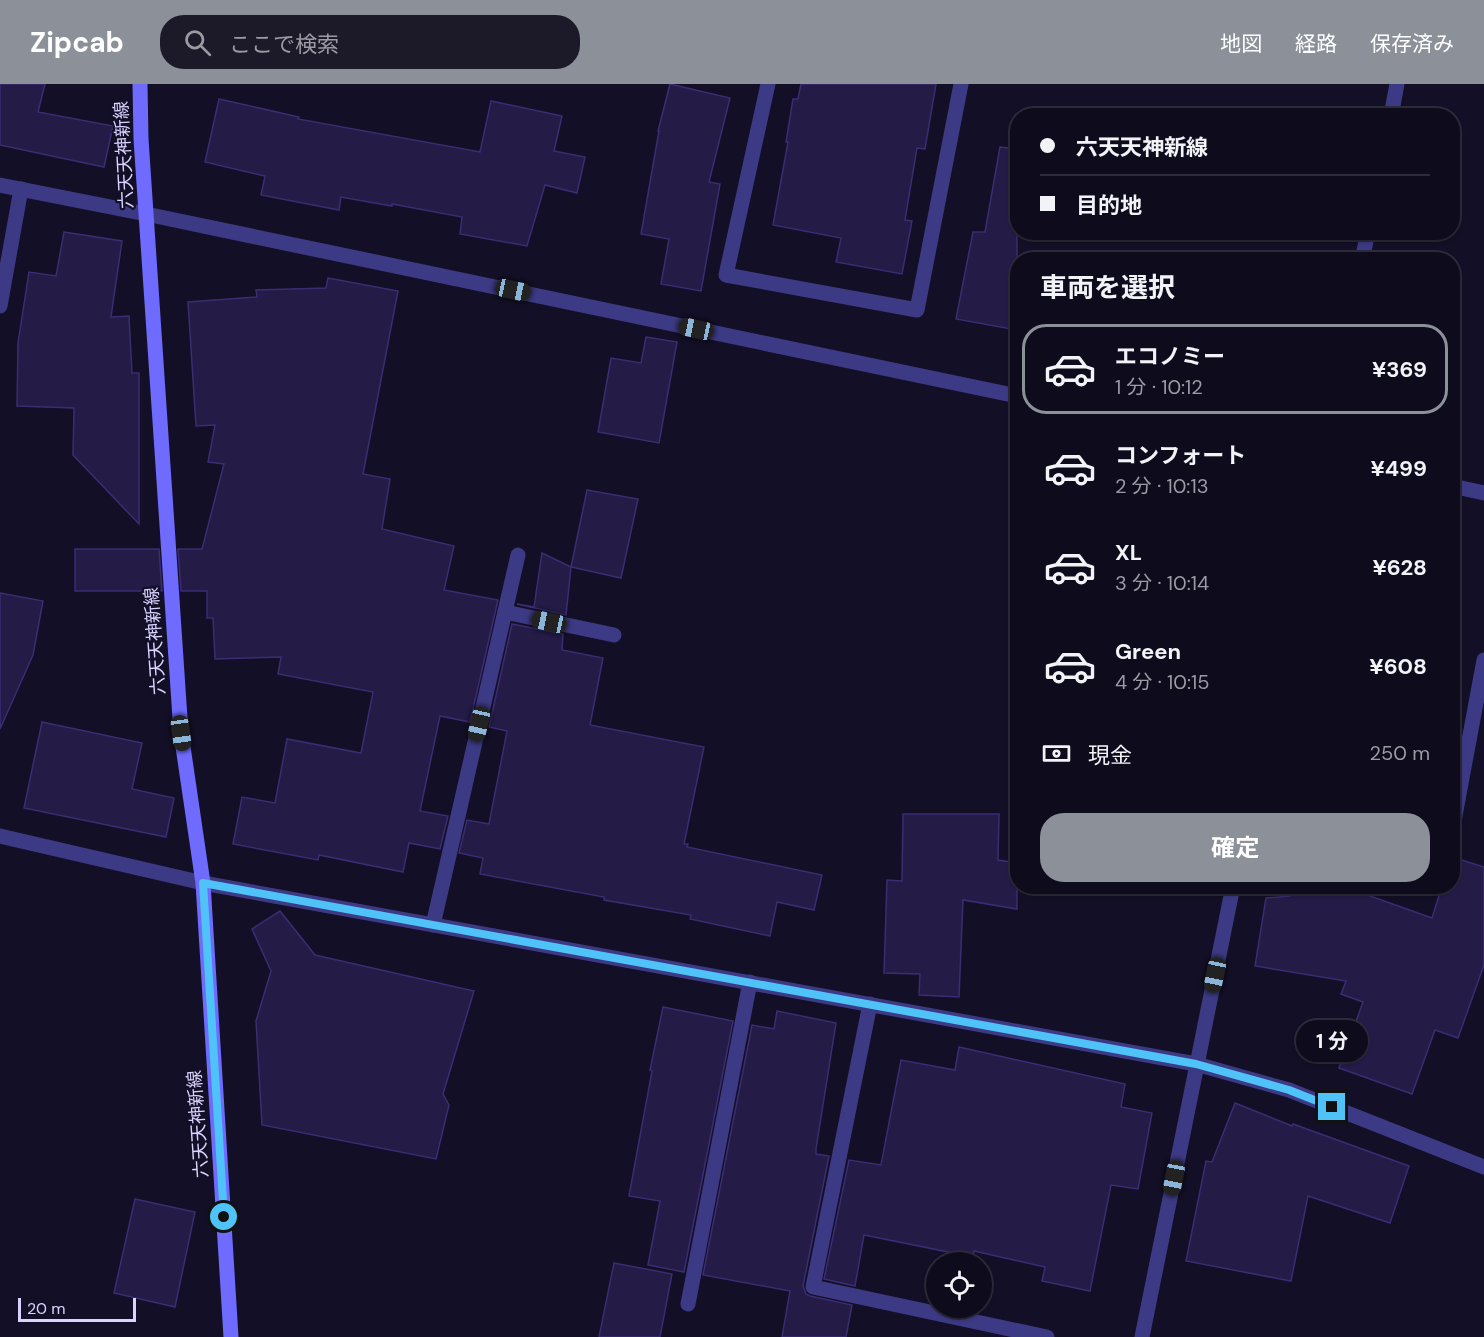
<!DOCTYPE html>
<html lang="ja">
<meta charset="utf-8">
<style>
:root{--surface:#0e0b1c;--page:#1c1929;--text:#f1f3f6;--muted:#9b9ba3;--line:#2e2b3b;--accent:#8c9099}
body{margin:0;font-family:"DM Sans","Noto Sans JP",sans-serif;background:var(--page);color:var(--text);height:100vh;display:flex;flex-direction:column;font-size:22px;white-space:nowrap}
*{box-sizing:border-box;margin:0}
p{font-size:20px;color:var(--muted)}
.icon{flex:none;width:33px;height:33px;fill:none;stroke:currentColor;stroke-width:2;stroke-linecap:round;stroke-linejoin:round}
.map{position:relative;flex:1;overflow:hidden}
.sheet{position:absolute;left:1010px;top:168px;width:450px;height:642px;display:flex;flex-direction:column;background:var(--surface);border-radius:24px;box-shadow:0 2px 4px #0004,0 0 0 2px var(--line)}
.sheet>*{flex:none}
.top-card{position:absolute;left:1010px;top:24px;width:450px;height:132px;border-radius:24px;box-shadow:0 2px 4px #0004,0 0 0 2px var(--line);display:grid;align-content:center;height:132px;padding:0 30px;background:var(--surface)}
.tools{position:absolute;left:926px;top:1168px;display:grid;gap:12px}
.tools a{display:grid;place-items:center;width:66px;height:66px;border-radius:50%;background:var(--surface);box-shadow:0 2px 4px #0004,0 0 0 2px var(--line);font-size:30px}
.scale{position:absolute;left:18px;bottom:15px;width:118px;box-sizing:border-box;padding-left:6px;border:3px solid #d9d4ff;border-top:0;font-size:16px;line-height:21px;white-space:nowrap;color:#d9d4ff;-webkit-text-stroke:4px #130f26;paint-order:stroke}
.end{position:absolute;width:27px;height:27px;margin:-14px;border:8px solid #4fc3f7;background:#111;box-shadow:0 0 0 3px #111}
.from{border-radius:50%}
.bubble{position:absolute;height:42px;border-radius:21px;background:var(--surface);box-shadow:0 2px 4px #0004,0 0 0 2px var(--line);font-size:20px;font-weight:700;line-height:42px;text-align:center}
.car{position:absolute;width:18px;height:36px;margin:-18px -9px;border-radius:8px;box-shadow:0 0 4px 2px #0007;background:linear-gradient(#222 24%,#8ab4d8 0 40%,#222 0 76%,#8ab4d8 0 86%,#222 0)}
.top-card b{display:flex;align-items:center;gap:21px;height:57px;font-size:22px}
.top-card b+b{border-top:2px solid var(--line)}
.top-card i{width:15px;height:15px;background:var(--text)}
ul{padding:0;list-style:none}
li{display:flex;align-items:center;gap:18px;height:90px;margin:0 12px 9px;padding:0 18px;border:3px solid transparent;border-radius:24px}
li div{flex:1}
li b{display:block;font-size:22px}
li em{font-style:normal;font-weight:700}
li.selected{border-color:var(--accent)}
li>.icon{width:54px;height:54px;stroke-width:1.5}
h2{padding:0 30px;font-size:27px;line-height:72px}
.pay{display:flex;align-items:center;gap:15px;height:66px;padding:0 30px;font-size:22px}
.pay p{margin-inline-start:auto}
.cta{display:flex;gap:12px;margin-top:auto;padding:12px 30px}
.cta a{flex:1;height:69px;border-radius:24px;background:var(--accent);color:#fff;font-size:24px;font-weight:700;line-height:69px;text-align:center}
header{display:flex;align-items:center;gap:36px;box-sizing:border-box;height:84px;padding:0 30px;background:var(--accent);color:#fff}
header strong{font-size:28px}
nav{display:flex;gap:33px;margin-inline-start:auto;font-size:21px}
.search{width:420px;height:54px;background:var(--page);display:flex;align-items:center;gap:15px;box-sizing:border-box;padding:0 21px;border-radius:24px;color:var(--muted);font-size:22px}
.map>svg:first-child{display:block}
</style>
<header>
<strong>Zipcab</strong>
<div class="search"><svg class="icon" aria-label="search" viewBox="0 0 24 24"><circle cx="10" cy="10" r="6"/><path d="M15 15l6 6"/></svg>ここで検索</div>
<nav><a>地図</a><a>経路</a><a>保存済み</a></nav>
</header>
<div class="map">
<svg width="1484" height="1253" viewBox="0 0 1484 1253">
<rect width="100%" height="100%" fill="#130f26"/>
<g fill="#241b47" stroke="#3b2d73" stroke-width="1.5">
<path d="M0,0h45l-7,28 75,14 -9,41 -104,-22z"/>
<path d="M670,0l60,14 -21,84 11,2 -19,107 -40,-7 8,-45 -28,-5 18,-103h-1z"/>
<path d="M801,0h135l-11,65 -8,-1 -12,72 7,1 -10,53 -66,-12 5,-24 -68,-13 15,-83h-2l7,-43h5z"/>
<path d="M219,15l80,18 -1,2 182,33 11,-51 71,15 -8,35 31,6 -8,36 -32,-8 -18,61 -67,-12 2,-17 -70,-13v2l-51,-9 -2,13 -78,-15 4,-19 -60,-14z"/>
<path d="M1000,63l17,2v152l-6,28 -55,-10 17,-87h12z"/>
<path d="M64,148l58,9 -11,76 18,-1 3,57h7v151l-66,-69 1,-47 -57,-2 1,-63 11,-71 27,4z"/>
<path d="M328,194l70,13 -35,183 27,5 -8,50 72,17 -10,44 54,10 -28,122 -30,-6 -20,95 28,5 -8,33 -31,-6 -6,29 -84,-17 -1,5 -85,-16 9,-47 33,6 12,-64 74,14 12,-61 -95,-18 3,-17 -66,2 -2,-41h-6v-27h-26l-3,-42h24l22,-85 -16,-2 7,-37 -19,1 -8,-124 69,-5 -1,-7 70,-2z"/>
<path d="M646,253l31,5 -18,101 -61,-11 13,-74 30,5z"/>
<path d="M587,406l51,9 -17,79 -50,-11z"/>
<path d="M75,465h84l3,42h-87z"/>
<path d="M542,469l29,14 -5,48 -49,-11 17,3z"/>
<path d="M0,509l43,8 -10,54 -33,74z"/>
<path d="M512,540l51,10 -1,16 41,8 -13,67 114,22 -20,97h4l-1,3 135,28 -8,35 -37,-8 -7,34 -80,-17 1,-4 -87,-15v-3l-124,-23 3,-16 -24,-5 8,-33 22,4 18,-93 -18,-4z"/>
<path d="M42,638l100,21 -10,46 42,9 -8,39 -142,-29z"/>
<path d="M903,730h96l-1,46 19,3v46l-54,-9 -4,97 -40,-2 1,-21 -36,-1 3,-93 15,1z"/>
<path d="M1452,773l32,10v98l-26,73 -23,-8 -23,64 -73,-26 24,-66 -22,-8 5,-13 -91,-15 11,-68 24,-2 2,-10h50l90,32 10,-32h10z"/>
<path d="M280,827l35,44 159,36 -31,103 6,11 -13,54 -174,-34 -6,-104 15,-50 -19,-42z"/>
<path d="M663,923l70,14 -49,251 -36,-7 12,-64 -31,-5 23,-125 -2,-1z"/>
<path d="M777,927l59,12 -20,126v5l13,2 -26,130 3,8 4,2 42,9 -6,32h-64l8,-46 -87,-16 49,-250 22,4z"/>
<path d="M959,963l166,37 -4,23 31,6 -14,76 -27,-4 -21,106 -48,-10 3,-14 -71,-16 -1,6 -109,-22 -9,51 -31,-7 25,-119 32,5 20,-105 54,10z"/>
<path d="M1235,1019l57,23 1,-2 116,42 -19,57 -82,-27 -17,85 -105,-20 20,-100 6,1z"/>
<path d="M135,1115l60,13 -20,95 -61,-14z"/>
<path d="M614,1179l58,11 -12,63h-61z"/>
</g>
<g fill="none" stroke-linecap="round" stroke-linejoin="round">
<g stroke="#3d3a85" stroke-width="15">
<path d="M768,0l-42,191 191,35 44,-226"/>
<path d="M1391,32l6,-32"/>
<path d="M0,101l146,29 871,182"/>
<path d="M1362,176l6,-28"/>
<path d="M0,222l21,-117"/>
<path d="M1452,402l32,7"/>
<path d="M505,528l109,23"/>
<path d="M1452,748l32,-172"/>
<path d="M203,799l993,181 93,26 195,77"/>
<path d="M433,841l85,-370"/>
<path d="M870,920l-57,283 234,50"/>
<path d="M688,1220l62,-322"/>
<path d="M1142,1253l91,-451"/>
</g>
<path stroke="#3d3a85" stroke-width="15" d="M0,752l203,47"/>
<path stroke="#6f6bff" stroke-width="15" d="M140,0l1,55 40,594 22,150 28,454"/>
</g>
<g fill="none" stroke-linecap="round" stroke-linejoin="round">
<path stroke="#4fc3f7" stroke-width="8" d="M224,1133l-21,-334 993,181 93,26 43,17"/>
</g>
<g text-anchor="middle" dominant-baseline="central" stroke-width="4.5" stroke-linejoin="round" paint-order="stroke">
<g font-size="18" fill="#d9d4ff" stroke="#130f26">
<text transform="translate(124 71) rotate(-93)">六天天神新線</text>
<text transform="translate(155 557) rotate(-94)">六天天神新線</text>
<text transform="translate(198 1040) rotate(-94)">六天天神新線</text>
</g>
</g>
</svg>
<div class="tools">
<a><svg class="icon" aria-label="locate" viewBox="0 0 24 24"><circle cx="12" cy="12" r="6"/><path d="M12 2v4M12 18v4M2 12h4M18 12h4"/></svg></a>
</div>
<div class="scale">20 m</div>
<i class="end from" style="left:224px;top:1133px"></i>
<i class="end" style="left:1332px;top:1023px"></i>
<div class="bubble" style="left:1296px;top:936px;width:72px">1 分</div>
<i class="car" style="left:513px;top:206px;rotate:102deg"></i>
<i class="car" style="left:696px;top:245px;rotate:282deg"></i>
<i class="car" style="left:549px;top:538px;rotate:282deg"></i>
<i class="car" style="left:479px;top:640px;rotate:193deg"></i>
<i class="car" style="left:181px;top:649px;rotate:172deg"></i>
<i class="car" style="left:1215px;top:891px;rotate:192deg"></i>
<i class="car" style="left:1174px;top:1094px;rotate:191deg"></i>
<div class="top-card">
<b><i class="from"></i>六天天神新線</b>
<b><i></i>目的地</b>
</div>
<section class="sheet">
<h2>車両を選択</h2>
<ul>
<li class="selected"><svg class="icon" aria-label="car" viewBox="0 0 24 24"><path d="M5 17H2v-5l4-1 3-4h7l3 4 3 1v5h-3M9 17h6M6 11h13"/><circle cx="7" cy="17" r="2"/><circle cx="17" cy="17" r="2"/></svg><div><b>エコノミー</b><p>1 分 · 10:12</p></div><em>¥369</em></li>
<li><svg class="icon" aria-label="car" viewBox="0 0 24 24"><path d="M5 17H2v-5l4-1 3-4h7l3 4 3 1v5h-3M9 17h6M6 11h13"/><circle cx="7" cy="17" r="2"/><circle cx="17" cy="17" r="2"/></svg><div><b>コンフォート</b><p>2 分 · 10:13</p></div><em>¥499</em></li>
<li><svg class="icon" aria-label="car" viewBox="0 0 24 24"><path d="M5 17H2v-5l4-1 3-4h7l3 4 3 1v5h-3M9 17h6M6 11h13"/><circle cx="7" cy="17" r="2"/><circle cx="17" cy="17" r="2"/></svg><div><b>XL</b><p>3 分 · 10:14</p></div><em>¥628</em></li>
<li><svg class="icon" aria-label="car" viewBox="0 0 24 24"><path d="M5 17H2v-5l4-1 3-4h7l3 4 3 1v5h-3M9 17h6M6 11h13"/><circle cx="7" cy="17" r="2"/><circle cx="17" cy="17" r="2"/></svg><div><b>Green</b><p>4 分 · 10:15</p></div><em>¥608</em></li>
</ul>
<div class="pay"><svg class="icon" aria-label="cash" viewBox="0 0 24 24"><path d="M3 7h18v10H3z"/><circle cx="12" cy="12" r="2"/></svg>現金<p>250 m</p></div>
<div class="cta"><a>確定</a></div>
</section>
</div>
